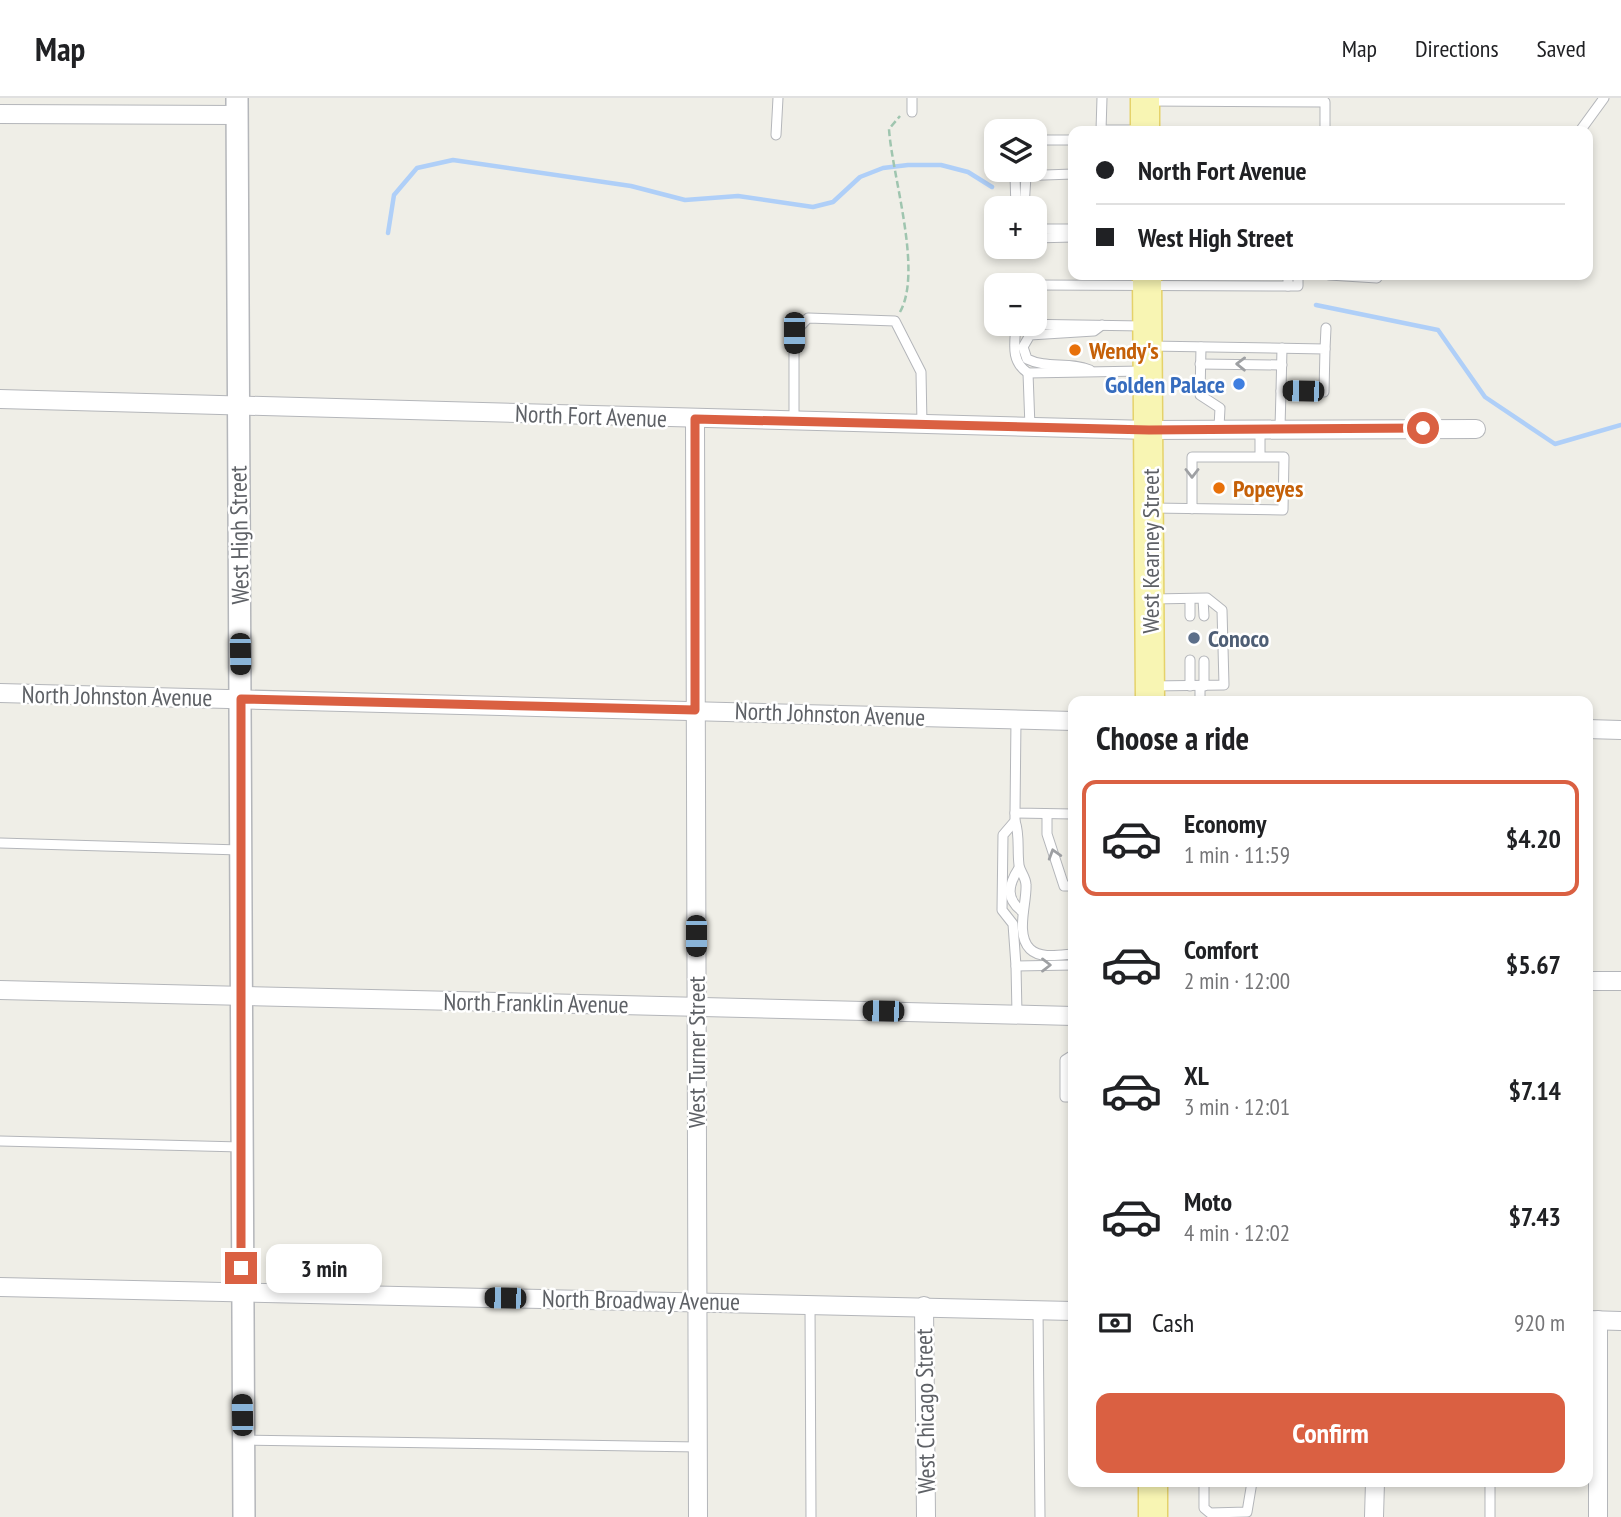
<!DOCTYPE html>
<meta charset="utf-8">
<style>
:root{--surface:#fff;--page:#f6f6f6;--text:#202124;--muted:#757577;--line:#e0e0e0;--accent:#da6042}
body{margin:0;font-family:"PT Sans Narrow",sans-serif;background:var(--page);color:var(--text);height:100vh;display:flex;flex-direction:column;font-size:26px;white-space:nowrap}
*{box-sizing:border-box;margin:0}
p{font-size:23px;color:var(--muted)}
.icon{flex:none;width:38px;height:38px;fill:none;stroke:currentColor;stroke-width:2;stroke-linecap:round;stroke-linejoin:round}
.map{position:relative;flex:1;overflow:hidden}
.details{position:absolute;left:1068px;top:598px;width:525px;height:791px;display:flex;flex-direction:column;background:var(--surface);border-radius:14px;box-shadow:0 4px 10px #0003}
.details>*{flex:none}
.top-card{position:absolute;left:1068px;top:28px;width:525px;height:154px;border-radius:14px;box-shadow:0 4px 10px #0003;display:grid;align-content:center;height:154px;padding:0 28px;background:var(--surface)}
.controls{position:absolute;left:984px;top:21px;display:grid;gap:14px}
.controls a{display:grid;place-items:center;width:63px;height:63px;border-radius:14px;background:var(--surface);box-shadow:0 4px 10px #0003;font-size:35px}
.end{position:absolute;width:32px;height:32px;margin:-16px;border:9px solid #da6042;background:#fff;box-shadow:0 0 0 4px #fff}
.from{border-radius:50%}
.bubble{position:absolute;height:49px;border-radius:14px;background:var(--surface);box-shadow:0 4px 10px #0003;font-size:23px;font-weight:700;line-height:49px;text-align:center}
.car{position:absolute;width:21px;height:42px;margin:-21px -10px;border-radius:9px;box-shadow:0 0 5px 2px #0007;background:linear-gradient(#222 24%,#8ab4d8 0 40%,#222 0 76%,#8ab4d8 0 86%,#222 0)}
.top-card b{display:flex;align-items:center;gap:24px;height:66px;font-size:26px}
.top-card b+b{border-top:2px solid var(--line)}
.top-card i{width:18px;height:18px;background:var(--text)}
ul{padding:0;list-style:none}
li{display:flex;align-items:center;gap:21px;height:116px;margin:0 14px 10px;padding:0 14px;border:4px solid transparent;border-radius:14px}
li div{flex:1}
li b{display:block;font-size:26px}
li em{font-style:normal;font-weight:700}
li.active{border-color:var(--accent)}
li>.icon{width:63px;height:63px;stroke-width:1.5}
h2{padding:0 28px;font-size:32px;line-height:84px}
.pay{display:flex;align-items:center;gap:18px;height:77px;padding:0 28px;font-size:26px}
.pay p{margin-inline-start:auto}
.action{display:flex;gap:14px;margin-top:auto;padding:14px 28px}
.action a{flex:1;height:80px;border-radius:14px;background:var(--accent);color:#fff;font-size:28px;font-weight:700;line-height:80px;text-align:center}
header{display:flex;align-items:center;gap:42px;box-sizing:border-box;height:98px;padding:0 35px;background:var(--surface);border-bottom:2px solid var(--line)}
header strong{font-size:33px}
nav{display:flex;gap:38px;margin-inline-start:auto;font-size:24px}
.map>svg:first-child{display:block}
</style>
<header>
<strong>Map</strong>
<nav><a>Map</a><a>Directions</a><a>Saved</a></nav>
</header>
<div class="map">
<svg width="1621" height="1419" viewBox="0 0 1621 1419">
<rect width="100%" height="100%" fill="#efeee7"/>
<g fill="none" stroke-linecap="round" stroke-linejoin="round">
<g stroke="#afcff8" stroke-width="4.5">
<path d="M388,135l6,-38 23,-27 36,-8 178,26 54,14 53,-4 75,11 20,-5 27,-25 23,-9 25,-3h33l27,7 24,15"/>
<path d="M1316,207l122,25 47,67 70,47 66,-19"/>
</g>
<defs>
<g id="service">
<path d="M1102,0l-1,32h39"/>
<path d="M1147,3l178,1v29"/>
<path d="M912,14v-14"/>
<path d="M1580,33l24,-33"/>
<path d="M776,37l2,-37"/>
<path d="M1044,42h29"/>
<path d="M1016,110l-1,-32 58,-2"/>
<path d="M1024,110l2,-32"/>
<path d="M1034,131h39"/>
<path d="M1034,140l39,-1"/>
<path d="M1288,177v11"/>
<path d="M1329,177l48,3"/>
<path d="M1015,187h4"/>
<path d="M1034,187l264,1v-11"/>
<path d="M1016,226c-1,19 -6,37 12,49l115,-2"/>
<path d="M1016,226l127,2"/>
<path d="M1150,248l175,3 -1,43 -43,-1 -1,36"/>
<path d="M1201,249l-1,48 20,13 -1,19"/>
<path d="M1325,251l1,-21"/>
<path d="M1200,266l82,1"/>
<path d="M1090,272c-21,-9 -43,-1 -63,-11l-4,-12 7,-12 64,-4 8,-6"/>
<path d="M1028,275l2,54"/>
<path d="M1281,293l1,-43"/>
<path d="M794,324v-89l14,-15 87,3 26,51 1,52"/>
<path d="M1260,358v-29"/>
<path d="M1153,410l130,2 1,-53h-92v52"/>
<path d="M1190,501v17"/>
<path d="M1203,501l1,17"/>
<path d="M1204,563v25"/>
<path d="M1152,588l72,-1 -2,-75 -15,-12 -54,1"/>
<path d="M1190,588v-26"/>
<path d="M1200,604v-16"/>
<path d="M1016,622l-1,93 58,1"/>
<path d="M1015,715v8l-12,14 -1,75 11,14 3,42 57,-1"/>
<path d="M1047,716v20l17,52h9"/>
<path d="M1015,723c5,14 2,28 4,44 1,7 7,12 7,20 1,18 -11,49 4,64 10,10 30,6 43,5"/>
<path d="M0,745l240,7"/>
<path d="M1019,770c-11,17 -14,31 4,44"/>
<path d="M1016,868l1,48"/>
<path d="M1073,957l-8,5v37h8"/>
<path d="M0,1043l241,6"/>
<path d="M810,1207l1,212"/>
<path d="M1038,1212l2,207"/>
<path d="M244,1342l454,7"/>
<path d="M1204,1384v26l6,5 37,-1 5,-30"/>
<path d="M1490,1419v-35"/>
</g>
<g id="minor">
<path d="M0,16l237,1"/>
<path d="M0,301l1149,31 327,-1"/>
<path d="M695,321l3,1098"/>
<path d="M0,595l1073,28"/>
<path d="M1587,631l34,1"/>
<path d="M1587,883h34"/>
<path d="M0,892l1073,26"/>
<path d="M0,1189l1073,24"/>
<path d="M924,1208l2,211"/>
<path d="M1587,1222l34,1"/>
<path d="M1374,1419l1,-35"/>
<path d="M1598,1419v-197"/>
</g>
<path id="tertiary" d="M237,0l7,1419"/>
<g id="primary">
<path d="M1145,0v33"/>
<path d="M1147,177l3,427"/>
<path d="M1153,1384v35"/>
</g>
</defs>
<use href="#service" stroke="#b4b6ba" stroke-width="11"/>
<use href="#minor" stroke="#b4b6ba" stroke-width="20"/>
<use href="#tertiary" stroke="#b4b6ba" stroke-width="24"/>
<use href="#primary" stroke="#e5d26a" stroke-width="31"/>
<path stroke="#9fc5af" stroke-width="2.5" stroke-dasharray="7 3.5" stroke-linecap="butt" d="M900,214c23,-41 -8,-136 -11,-183l11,-13"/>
<use href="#service" stroke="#fff" stroke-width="9"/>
<use href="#minor" stroke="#fff" stroke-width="18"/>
<use href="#tertiary" stroke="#fff" stroke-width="21"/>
<use href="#primary" stroke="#f8f5b3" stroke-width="28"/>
</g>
<defs><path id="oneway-chevron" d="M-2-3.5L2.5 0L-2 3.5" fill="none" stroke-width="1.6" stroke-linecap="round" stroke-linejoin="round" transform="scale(1.75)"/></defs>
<g stroke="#9ea0a3">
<use href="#oneway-chevron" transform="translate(1241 266) rotate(-179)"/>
<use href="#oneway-chevron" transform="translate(1192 375) rotate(90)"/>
<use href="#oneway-chevron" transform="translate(1054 756) rotate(-107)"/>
<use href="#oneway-chevron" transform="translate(1046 867)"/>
</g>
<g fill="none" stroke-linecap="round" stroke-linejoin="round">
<path stroke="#da6042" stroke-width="9" d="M241,1170v-569l454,11v-291l454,11 274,-2"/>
</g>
<g fill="#e8710a" stroke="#fff" stroke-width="2.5">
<circle cx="1075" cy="252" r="7"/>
<circle cx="1219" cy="390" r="7"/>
</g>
<circle fill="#3f7fe0" stroke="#fff" stroke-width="2.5" cx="1239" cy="286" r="7"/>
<circle fill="#5c6f8a" stroke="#fff" stroke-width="2.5" cx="1194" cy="540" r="7"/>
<g text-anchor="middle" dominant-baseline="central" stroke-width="5" stroke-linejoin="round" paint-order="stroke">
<g font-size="24" font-weight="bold" fill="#c56008" stroke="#fff" text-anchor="start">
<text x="1089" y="252">Wendy's</text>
<text x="1233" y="390">Popeyes</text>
</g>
<g font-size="24" font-weight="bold" fill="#366cbe" stroke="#fff" text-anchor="end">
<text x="1225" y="286">Golden Palace</text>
</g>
<g font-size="24" fill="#5e6166" stroke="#fff">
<text transform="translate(591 318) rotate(2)">North Fort Avenue</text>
<text transform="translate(239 437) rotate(-91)">West High Street</text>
<text transform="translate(1150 453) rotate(-90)">West Kearney Street</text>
<text transform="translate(117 598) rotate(1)">North Johnston Avenue</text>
<text transform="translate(830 616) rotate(2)">North Johnston Avenue</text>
<text transform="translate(536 905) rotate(1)">North Franklin Avenue</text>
<text transform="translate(696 954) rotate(-90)">West Turner Street</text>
<text transform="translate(641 1202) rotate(1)">North Broadway Avenue</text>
<text transform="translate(925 1313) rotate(-91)">West Chicago Street</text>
</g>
<g font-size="24" font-weight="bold" fill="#4e5e75" stroke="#fff" text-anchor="start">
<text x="1208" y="540">Conoco</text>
</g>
</g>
</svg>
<div class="controls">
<a><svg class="icon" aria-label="layers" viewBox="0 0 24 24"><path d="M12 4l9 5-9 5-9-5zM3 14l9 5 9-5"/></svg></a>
<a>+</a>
<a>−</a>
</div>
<i class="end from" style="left:1423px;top:330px"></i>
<i class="end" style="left:241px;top:1170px"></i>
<div class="bubble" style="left:266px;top:1146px;width:116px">3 min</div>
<i class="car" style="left:794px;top:235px;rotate:180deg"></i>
<i class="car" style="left:1303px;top:293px;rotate:271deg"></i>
<i class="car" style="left:240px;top:556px;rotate:179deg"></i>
<i class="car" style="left:696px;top:838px;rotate:180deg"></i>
<i class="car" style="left:883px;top:913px;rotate:271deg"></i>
<i class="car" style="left:505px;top:1200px;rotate:271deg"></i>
<i class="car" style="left:242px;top:1317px;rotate:359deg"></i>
<div class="top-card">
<b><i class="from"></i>North Fort Avenue</b>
<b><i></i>West High Street</b>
</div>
<section class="details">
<h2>Choose a ride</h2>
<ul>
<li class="active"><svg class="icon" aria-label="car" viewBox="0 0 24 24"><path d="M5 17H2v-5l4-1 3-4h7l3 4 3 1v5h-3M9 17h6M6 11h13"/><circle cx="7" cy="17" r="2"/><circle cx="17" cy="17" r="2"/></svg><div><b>Economy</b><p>1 min · 11:59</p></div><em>$4.20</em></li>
<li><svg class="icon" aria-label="car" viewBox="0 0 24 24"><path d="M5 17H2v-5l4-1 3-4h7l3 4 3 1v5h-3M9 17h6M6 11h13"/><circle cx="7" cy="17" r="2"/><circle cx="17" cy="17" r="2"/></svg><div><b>Comfort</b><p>2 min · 12:00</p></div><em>$5.67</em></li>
<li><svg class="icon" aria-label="car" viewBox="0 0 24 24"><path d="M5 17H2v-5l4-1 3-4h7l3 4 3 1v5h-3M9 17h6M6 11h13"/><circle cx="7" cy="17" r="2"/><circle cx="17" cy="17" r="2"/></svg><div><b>XL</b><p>3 min · 12:01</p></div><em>$7.14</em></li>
<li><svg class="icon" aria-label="car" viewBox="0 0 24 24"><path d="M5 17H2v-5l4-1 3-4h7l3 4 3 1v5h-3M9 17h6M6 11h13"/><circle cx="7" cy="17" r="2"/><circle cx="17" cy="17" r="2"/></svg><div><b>Moto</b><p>4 min · 12:02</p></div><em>$7.43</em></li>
</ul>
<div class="pay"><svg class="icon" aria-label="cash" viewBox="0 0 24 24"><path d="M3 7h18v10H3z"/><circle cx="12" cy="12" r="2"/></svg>Cash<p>920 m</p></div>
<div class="action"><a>Confirm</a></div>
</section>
</div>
